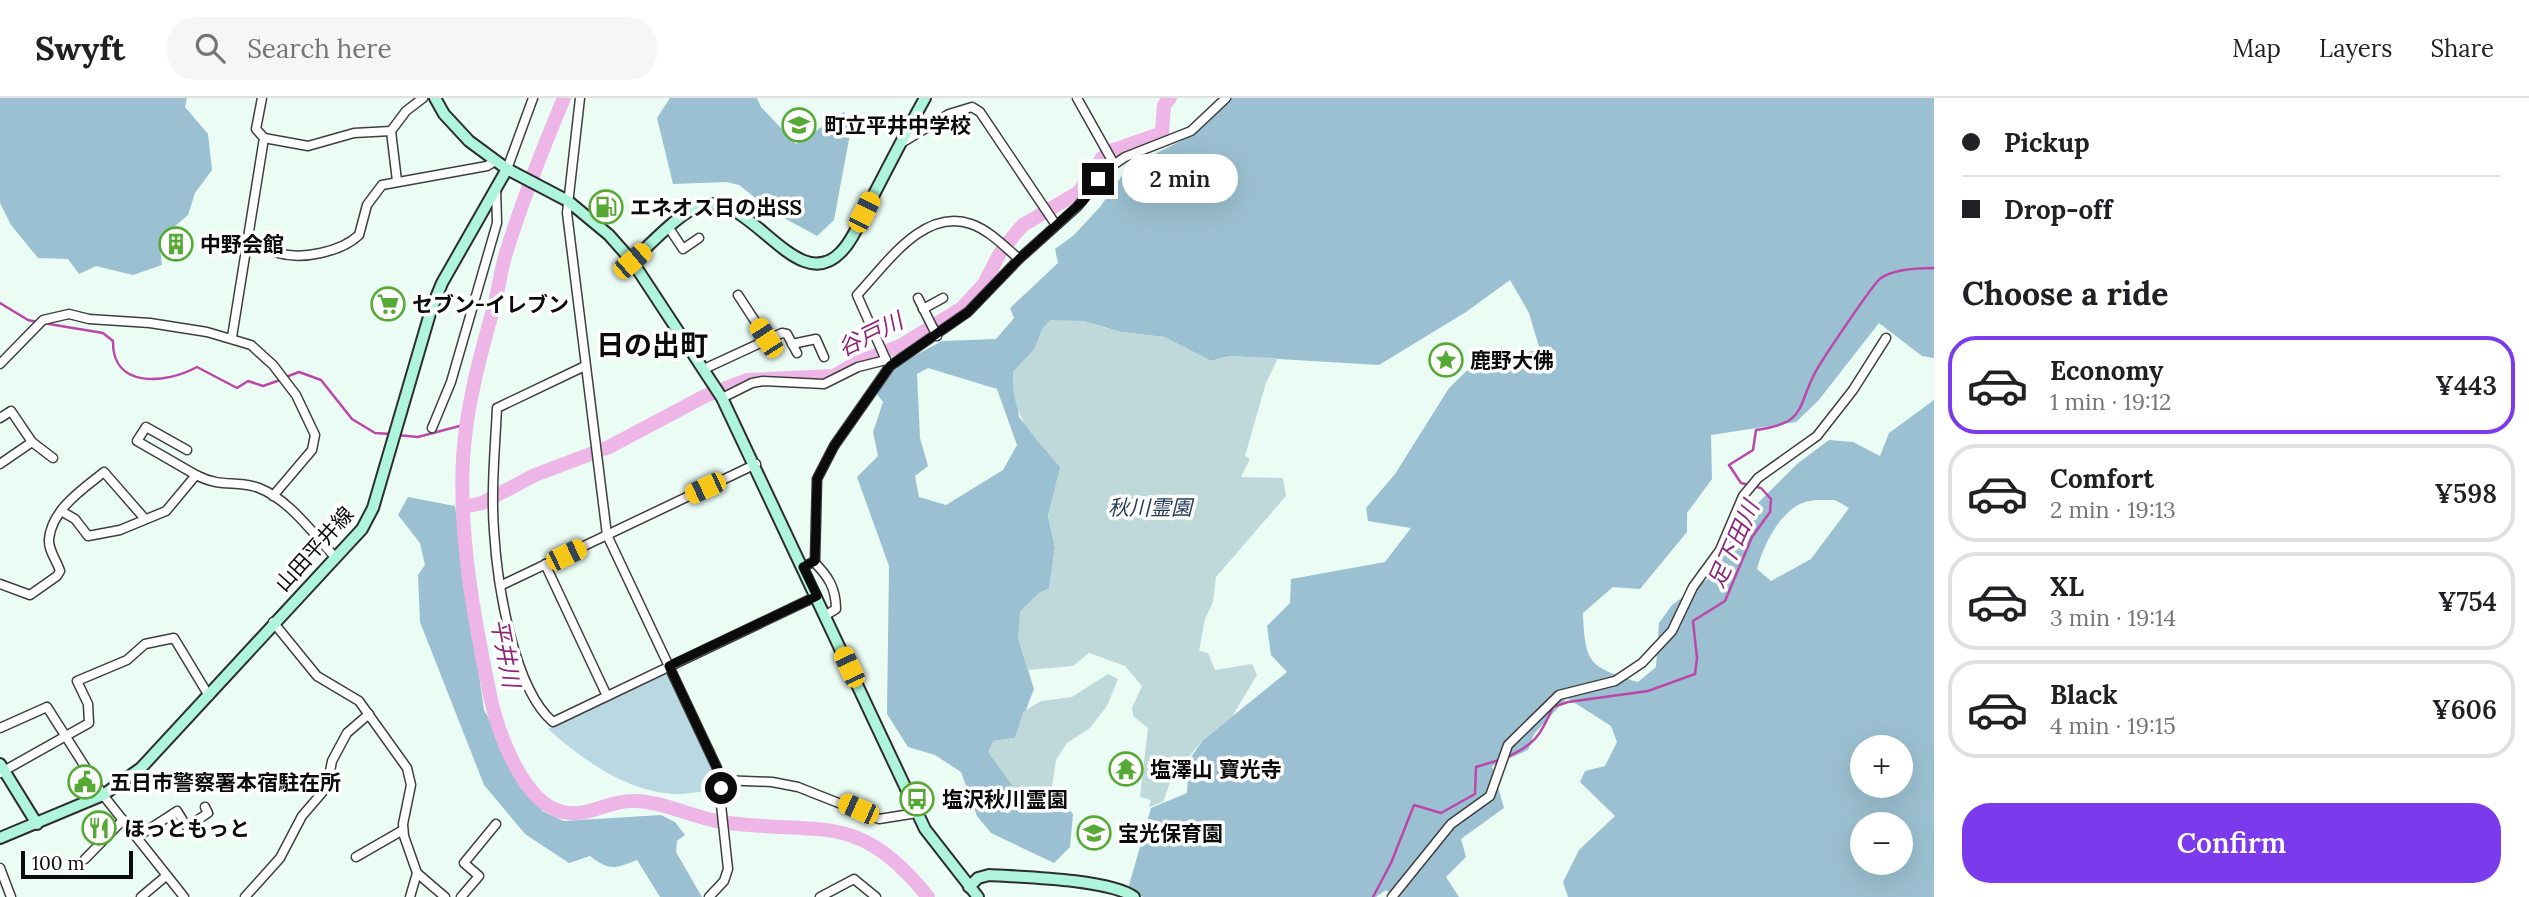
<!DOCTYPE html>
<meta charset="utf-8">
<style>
:root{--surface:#fff;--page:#f6f6f6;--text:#202124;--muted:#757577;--line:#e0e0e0;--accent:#7c3aed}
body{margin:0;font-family:Lora,"Noto Sans JP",serif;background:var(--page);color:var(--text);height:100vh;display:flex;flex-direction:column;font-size:26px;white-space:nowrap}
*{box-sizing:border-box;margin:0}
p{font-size:23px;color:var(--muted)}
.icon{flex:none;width:38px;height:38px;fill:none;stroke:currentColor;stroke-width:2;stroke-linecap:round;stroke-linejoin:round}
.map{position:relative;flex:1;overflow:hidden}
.drawer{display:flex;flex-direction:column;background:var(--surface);width:595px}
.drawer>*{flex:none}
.banner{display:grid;align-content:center;height:154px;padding:0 28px;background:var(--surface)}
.controls{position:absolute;left:1850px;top:637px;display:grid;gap:14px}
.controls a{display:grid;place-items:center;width:63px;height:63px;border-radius:50%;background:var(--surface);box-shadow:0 7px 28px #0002;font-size:35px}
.scale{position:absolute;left:21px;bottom:18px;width:112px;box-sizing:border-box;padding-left:7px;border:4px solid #0b0b0b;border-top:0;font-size:19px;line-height:24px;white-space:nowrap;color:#0b0b0b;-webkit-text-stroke:5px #fff;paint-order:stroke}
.end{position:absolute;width:32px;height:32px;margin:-16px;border:9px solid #0b0b0b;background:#fff;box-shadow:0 0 0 4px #fff}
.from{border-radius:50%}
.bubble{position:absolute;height:49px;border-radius:24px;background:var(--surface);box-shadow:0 7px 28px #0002;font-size:23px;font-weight:600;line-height:49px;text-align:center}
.car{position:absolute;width:21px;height:42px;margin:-21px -10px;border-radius:9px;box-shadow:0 0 5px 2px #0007;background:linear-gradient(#f5c518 24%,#345 0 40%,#f5c518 0 76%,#345 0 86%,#f5c518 0)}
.banner b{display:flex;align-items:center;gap:24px;height:66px;font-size:26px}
.banner b+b{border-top:2px solid var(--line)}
.banner i{width:18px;height:18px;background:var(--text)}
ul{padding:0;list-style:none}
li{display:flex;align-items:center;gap:21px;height:98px;margin:0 14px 10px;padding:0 14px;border:4px solid var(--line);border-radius:28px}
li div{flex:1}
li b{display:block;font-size:26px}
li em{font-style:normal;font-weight:600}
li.selected{border-color:var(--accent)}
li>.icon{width:63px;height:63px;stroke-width:1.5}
h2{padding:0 28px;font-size:32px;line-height:84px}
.button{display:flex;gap:14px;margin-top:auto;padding:14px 28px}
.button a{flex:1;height:80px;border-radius:28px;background:var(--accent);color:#fff;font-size:28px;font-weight:600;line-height:80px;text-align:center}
header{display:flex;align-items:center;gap:42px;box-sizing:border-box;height:98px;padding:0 35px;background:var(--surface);border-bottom:2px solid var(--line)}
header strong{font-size:33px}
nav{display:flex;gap:38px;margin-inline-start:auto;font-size:24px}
.search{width:490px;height:63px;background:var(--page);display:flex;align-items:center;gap:18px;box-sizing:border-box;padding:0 24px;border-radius:28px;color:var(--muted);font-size:26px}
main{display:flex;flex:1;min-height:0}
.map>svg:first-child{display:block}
</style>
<header>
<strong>Swyft</strong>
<div class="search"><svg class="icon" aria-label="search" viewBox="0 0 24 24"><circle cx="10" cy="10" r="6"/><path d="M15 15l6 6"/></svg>Search here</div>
<nav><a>Map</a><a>Layers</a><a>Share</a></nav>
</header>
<main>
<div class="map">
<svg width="1934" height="799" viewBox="0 0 1934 799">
<rect width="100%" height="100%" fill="#ebfcf5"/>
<path fill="#b9d8e2" d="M666,574l45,92 5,25c-14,2 -30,6 -44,5 -48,-4 -89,-34 -124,-65z"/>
<g fill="#9bc0d1" fill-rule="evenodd">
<path d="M0,0h187l-2,9 23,27 4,36 -17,23 -7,22 -29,25 3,25 -29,10 -37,-9 -17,8 -11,-15 -30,-1 -27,-33 -11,-22z"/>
<path d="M670,0h87l4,9 35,37 48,-32 8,11 -18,97 -17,16 -44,-24 -34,-27 -12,-3 -54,2 -16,-66z"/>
<path d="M1228,0h706v260l-12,-2 -43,-33 -61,78 -22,21 -85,13 1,44 -25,34v19l-47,57 -27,-2 -30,26c2,52 7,54 55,69l18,-15 3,-44 13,-18 42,-31 25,-52 58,-58 32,-24 24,2 27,14 9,-23 45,-33v497h-366l-5,-15 16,-32 36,-34 -35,-34 5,-11 20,-5 12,-24 -6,-16 -44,-28 -33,36 -6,16 -36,16 12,42 -43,31 5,18 -20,20 13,20h-63l-10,-7 -10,7h-233l-15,-8 23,-81 36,-15 2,-33 14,-20 84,-68 -16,-17 -4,-29 23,-23 1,-24 94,-17 26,-34 -43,-7 -2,-13 29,-34 54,-86 29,-28 62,-10 -11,-37 -19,-33 -44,32 -87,53 -149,-9 -19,5 -47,-24 -43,-5 -38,-11 -40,7 -9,22 -21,22 6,45 42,50 -13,49 7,31 -6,42 -10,4 -21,45 16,51 -19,49 -22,3 58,53 5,1 17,19 -3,33 -16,16 -63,-30 -14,-17 -16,-44 -26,-17 -27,-8 -21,-33 2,-148 -32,-89 21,-21 -5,-24 10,-30 -7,-9 16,-25 50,-27 54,-2 18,-21 -4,-10 48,-45 -3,-14 19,-14 26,-28 28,-40 67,-33zM928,270l69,21 20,56 -14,25 -57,35 -27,-8 -4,-21 13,-10 -8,-28 -3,-64zM1835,402l14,8 -38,51 -40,22 -14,-12c6,-23 22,-56 45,-66 9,-4 23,-3 33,-3zM1862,649h38v39h-38zM1862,726h38v39h-38z"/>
<path d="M408,399l47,9 29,204 58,101 22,10 97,-6 14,7 10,13 -8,6 -1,11 26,45h-42l-23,-37c-23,9 -27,11 -47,-4l-21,7 -44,-29 -41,-49 -64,-163 -2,-47 7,-10 -5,-22 -22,-28z"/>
</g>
<g fill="#bfd9db">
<path d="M1050,222l33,1 38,11 43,5 47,24 19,-5 48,2 -12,25 -21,73 5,3 -9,18 42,1 3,18 -70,81 -3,25 -8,17 -6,32 9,2 7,17 37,-6 5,11 -25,42 -29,23 -31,37 -9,25 -14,5 2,-7 -11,-3 8,-69 -15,-12 -1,-8 10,-22 -17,-20 -36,-13 -16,13 -45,4 -10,-32 2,-27 19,-18 10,-5 6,-41 -7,-31 12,-49c-27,-33 -49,-48 -47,-95l21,-22 9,-22z"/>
<path d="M1108,576l10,5 -11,27 -17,22 -23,15 -11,17 -5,34 -37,-6 -26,-36 5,-11 22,-3 8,-26 18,-11 31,-4z"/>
</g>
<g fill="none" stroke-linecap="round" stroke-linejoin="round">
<g stroke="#bc46a9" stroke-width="2.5">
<path d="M0,205l28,17 9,2"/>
<path d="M43,225l60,10 10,8c-1,48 53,43 84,26l40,21 11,-7 15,5 17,-6"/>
<path d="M286,279l13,-5 22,8 31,39 23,14 16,1"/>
<path d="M397,337l21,2 49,-13"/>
<path d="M1505,660c29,-13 35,-21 48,-51l15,-5 80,-11 47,-17 2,-16 -4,-37 32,-20 27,-64 18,-25 1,-13 -10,-11 -20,-5 -12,-18 24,-15 3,-20c52,-7 40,-23 60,-59 6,-11 58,-89 65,-93 13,-9 38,-10 53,-10"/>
<path d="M1373,799l18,-34 23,-58 27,8 34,-19 1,-27 23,-7"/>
</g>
<g stroke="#eeb6e6" stroke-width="14">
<path d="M564,0c-21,50 -41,100 -57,152 -6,18 -8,38 -13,56 -14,50 -28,101 -31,153 -4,79 11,159 27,236 7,35 33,109 73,117 25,6 44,-11 68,-11 30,-1 60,16 90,21 98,14 136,-14 207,75"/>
<path d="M464,409l18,-4 53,-28 74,-28 96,-51 42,-16 87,-4 22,-13 46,-18 60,-37 22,-24 16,-31 15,-19 8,-9 56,-33 23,-34 11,-8 49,-17 2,-28 6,-7"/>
</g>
<defs>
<g id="street">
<path d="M580,0l-13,115 40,322 110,233 11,101 -4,12 -15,16"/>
<path d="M1077,0l37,66"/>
<path d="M264,40l44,8 46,-13 37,-2"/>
<path d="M903,44l46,-28 23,-7 8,5 76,113"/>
<path d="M507,71l26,-71"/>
<path d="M397,83l-6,-50 15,-20 17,-13"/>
<path d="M669,130l14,21 16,-11"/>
<path d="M248,139c9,5 20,13 30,16 24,7 63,-1 81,-18l8,-30 15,-20 105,-19 8,-5"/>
<path d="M738,197l28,43"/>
<path d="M918,200l19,38"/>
<path d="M923,211l20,-11"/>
<path d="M232,239l32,-199 -8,-9 6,-31"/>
<path d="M792,246l24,-5 8,18"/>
<path d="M886,262l-29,-65c28,-29 66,-88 114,-71 18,6 34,23 48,35"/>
<path d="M0,266l43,-44 26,-6 20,5 61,4 57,9 44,13 22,20 23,30 19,40 -3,15 -39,46"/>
<path d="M585,268l-88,42c-2,41 -6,83 -3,123 3,51 19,157 59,191l264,-126"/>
<path d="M704,271l78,-36 5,1 10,19"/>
<path d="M722,300l30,-15 11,-2 61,3 34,-17 28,-7"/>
<path d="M0,320l11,-7 21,31 -32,22"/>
<path d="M432,330l19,-46 46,-159 -1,-36"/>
<path d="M32,344l21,16"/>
<path d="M187,352l-41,-23 -9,14 59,34"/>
<path d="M61,413l14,8 13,17 32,-6 46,-19 30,-36c28,14 38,4 63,13 31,12 55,47 77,70"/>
<path d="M814,464c14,14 22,26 22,47l-10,6"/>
<path d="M545,466l62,132"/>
<path d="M803,469l12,-6 2,-82 17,-33 56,-80 78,-54 51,-53 58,-52 32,-39 16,-11 66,-26 35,-33"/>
<path d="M0,486l30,11 27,-19 3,-5c-3,-10 -12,-21 -11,-32 3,-30 34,-50 55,-67l41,47"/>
<path d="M502,487l254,-121"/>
<path d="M273,524l44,54 42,25 48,67 4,17 -8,39 1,12 13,37 28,24"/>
<path d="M0,630l47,-21 56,88 81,102"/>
<path d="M0,675l89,-50 -1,-19 -11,-23 50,-21 18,-16 29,-6 35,58"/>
<path d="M720,682l52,2 26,5 81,32 38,-6"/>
<path d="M137,739l40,-26 10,16 21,-14 -3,-6"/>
<path d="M356,759l47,-27"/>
<path d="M85,761l38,-39"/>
<path d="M0,770l11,29"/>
<path d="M141,799l25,-21"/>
<path d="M245,799l35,-39 22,-42 25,-29 5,-26 15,-28 22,-19"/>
<path d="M410,799l7,-24"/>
<path d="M461,799l18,-21 -15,-13 32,-39"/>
<path d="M820,799l34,-18 22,18"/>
<path d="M1392,799l59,-73 39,-28 18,-51 51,-50 56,-14 27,-18 30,-32 21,-44 27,-37 23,-54 15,-18 59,-42 36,-46 33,-52"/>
</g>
<g id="secondary">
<path d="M435,0l9,16 25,27 38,28 61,32 41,34 23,26 90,137 203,431 53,68"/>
<path d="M632,163c18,-16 49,-51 71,-56 48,-13 94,93 138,47 13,-13 20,-34 29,-50 18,-35 36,-70 55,-104"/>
<path d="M0,666l37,60"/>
<path d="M0,740l103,-43 38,-27 221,-239 11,-21 58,-198 11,-27 65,-114"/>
<path d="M969,789l9,-9 11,-3c33,2 120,4 145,22"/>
</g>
</defs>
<use href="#street" stroke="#3e3e3e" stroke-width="11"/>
<use href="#secondary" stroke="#2d2d2d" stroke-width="14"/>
<use href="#street" stroke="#fff" stroke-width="8"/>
<use href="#secondary" stroke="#aef5dc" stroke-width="10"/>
</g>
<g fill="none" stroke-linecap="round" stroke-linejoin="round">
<path stroke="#0b0b0b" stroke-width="9" d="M721,690l-4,-20 -48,-102 148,-70 -14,-29 12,-6 2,-82 17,-33 56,-80 78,-54 51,-53 64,-58 15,-22"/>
</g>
<defs>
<symbol id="school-ring" viewBox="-11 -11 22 22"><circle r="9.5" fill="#fff" stroke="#56a935" stroke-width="1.5"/><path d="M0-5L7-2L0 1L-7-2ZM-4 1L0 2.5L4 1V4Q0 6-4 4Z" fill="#56a935"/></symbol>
<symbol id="fuel-ring" viewBox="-11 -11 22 22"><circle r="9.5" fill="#fff" stroke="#56a935" stroke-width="1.5"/><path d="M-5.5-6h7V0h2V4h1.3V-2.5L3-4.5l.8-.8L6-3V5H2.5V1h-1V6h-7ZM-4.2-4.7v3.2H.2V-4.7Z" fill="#56a935"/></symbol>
<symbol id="building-ring" viewBox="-11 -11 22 22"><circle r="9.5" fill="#fff" stroke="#56a935" stroke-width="1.5"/><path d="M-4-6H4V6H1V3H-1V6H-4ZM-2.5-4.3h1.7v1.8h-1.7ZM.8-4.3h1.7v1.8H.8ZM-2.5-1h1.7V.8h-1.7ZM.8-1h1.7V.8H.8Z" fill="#56a935"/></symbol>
<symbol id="supermarket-ring" viewBox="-11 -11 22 22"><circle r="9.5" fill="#fff" stroke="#56a935" stroke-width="1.5"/><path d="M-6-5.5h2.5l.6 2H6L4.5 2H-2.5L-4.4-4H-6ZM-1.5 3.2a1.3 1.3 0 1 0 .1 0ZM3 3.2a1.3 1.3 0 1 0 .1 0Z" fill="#56a935"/></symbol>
<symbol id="sight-ring" viewBox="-11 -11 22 22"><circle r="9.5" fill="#fff" stroke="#56a935" stroke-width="1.5"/><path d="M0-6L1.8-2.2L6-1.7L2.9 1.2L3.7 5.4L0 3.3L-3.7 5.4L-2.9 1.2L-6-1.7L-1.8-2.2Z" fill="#56a935"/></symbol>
<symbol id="temple-ring" viewBox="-11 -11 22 22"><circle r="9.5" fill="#fff" stroke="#56a935" stroke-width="1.5"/><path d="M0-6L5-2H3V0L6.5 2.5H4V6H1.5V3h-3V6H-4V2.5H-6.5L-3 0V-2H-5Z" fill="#56a935"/></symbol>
<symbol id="civic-ring" viewBox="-11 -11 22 22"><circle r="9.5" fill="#fff" stroke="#56a935" stroke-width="1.5"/><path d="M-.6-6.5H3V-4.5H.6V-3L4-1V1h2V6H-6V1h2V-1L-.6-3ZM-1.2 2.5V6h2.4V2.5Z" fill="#56a935"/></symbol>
<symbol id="bus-ring" viewBox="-11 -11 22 22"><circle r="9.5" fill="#fff" stroke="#56a935" stroke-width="1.5"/><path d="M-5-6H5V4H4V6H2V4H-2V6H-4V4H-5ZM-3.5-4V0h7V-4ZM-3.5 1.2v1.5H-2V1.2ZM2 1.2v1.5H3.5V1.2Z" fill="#56a935"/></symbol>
<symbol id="restaurant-ring" viewBox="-11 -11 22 22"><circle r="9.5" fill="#fff" stroke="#56a935" stroke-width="1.5"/><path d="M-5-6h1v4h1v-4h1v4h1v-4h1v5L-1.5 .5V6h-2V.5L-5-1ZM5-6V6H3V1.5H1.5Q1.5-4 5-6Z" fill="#56a935"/></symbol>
</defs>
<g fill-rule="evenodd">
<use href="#school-ring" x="780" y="8" width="38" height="38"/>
<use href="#fuel-ring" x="587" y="90" width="38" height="38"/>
<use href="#building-ring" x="157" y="127" width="38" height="38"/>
<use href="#supermarket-ring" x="369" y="187" width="38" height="38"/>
<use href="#sight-ring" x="1427" y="243" width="38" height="38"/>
<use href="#temple-ring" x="1107" y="652" width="38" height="38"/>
<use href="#civic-ring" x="66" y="665" width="38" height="38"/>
<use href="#bus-ring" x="898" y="682" width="38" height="38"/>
<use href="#restaurant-ring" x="80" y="711" width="38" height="38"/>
<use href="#school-ring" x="1075" y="716" width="38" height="38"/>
</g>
<g text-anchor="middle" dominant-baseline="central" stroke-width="7" stroke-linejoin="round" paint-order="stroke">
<g font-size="21" font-weight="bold" fill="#0b0b0b" stroke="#fff" text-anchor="start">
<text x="824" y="27">町立平井中学校</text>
<text x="630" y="109">エネオス日の出SS</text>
<text x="200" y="146">中野会館</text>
<text x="412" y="206">セブン-イレブン</text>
<text x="1470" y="262">鹿野大佛</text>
<text x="1150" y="671">塩澤山 寶光寺</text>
<text x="110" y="684">五日市警察署本宿駐在所</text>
<text x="942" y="701">塩沢秋川霊園</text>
<text x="124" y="730">ほっともっと</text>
<text x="1118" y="735">宝光保育園</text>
</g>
<g font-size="21" font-style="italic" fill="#243c5a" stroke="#fff">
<text x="1150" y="409">秋川霊園</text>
</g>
<g font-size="21" fill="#0b0b0b" stroke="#fff">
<text transform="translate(314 451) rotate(-48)">山田平井線</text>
</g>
<g font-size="23" font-style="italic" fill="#8c2478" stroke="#fff">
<text transform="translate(870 236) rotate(-26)">谷戸川</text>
<text transform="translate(1733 446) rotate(-66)">足下田川</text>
<text transform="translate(506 555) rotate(79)">平井川</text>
</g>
<g font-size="28" font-weight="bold" fill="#0b0b0b" stroke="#fff">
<text x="652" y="247">日の出町</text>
</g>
</g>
</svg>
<div class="controls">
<a>+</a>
<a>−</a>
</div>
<div class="scale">100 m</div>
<i class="end from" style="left:721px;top:690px"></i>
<i class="end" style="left:1098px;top:81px"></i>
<div class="bubble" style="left:1122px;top:56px;width:116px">2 min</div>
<i class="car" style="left:864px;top:114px;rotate:27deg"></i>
<i class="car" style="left:632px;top:163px;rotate:49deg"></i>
<i class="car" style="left:766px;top:240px;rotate:327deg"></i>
<i class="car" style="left:705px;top:390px;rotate:245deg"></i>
<i class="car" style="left:566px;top:457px;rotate:64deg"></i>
<i class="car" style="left:849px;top:569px;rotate:335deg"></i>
<i class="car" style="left:858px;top:711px;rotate:294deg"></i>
</div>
<section class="drawer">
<div class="banner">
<b><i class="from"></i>Pickup</b>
<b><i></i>Drop-off</b>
</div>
<h2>Choose a ride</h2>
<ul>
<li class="selected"><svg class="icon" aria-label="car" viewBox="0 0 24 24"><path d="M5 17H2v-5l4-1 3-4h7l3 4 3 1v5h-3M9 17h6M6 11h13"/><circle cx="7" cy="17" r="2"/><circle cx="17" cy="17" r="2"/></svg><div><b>Economy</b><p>1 min · 19:12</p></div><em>¥443</em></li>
<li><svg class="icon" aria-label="car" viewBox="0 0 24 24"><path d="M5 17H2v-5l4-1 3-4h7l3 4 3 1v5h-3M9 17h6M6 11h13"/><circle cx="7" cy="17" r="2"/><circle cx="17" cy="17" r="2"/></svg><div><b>Comfort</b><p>2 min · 19:13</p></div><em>¥598</em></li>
<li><svg class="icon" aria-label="car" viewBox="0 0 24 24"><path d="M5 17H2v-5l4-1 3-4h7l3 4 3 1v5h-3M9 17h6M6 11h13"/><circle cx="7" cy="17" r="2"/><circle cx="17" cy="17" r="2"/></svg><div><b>XL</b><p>3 min · 19:14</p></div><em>¥754</em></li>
<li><svg class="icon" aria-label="car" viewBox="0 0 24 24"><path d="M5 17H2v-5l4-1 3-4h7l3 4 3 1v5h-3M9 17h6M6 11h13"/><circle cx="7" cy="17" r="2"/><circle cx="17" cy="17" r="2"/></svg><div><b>Black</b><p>4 min · 19:15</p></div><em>¥606</em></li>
</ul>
<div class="button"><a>Confirm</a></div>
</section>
</main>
